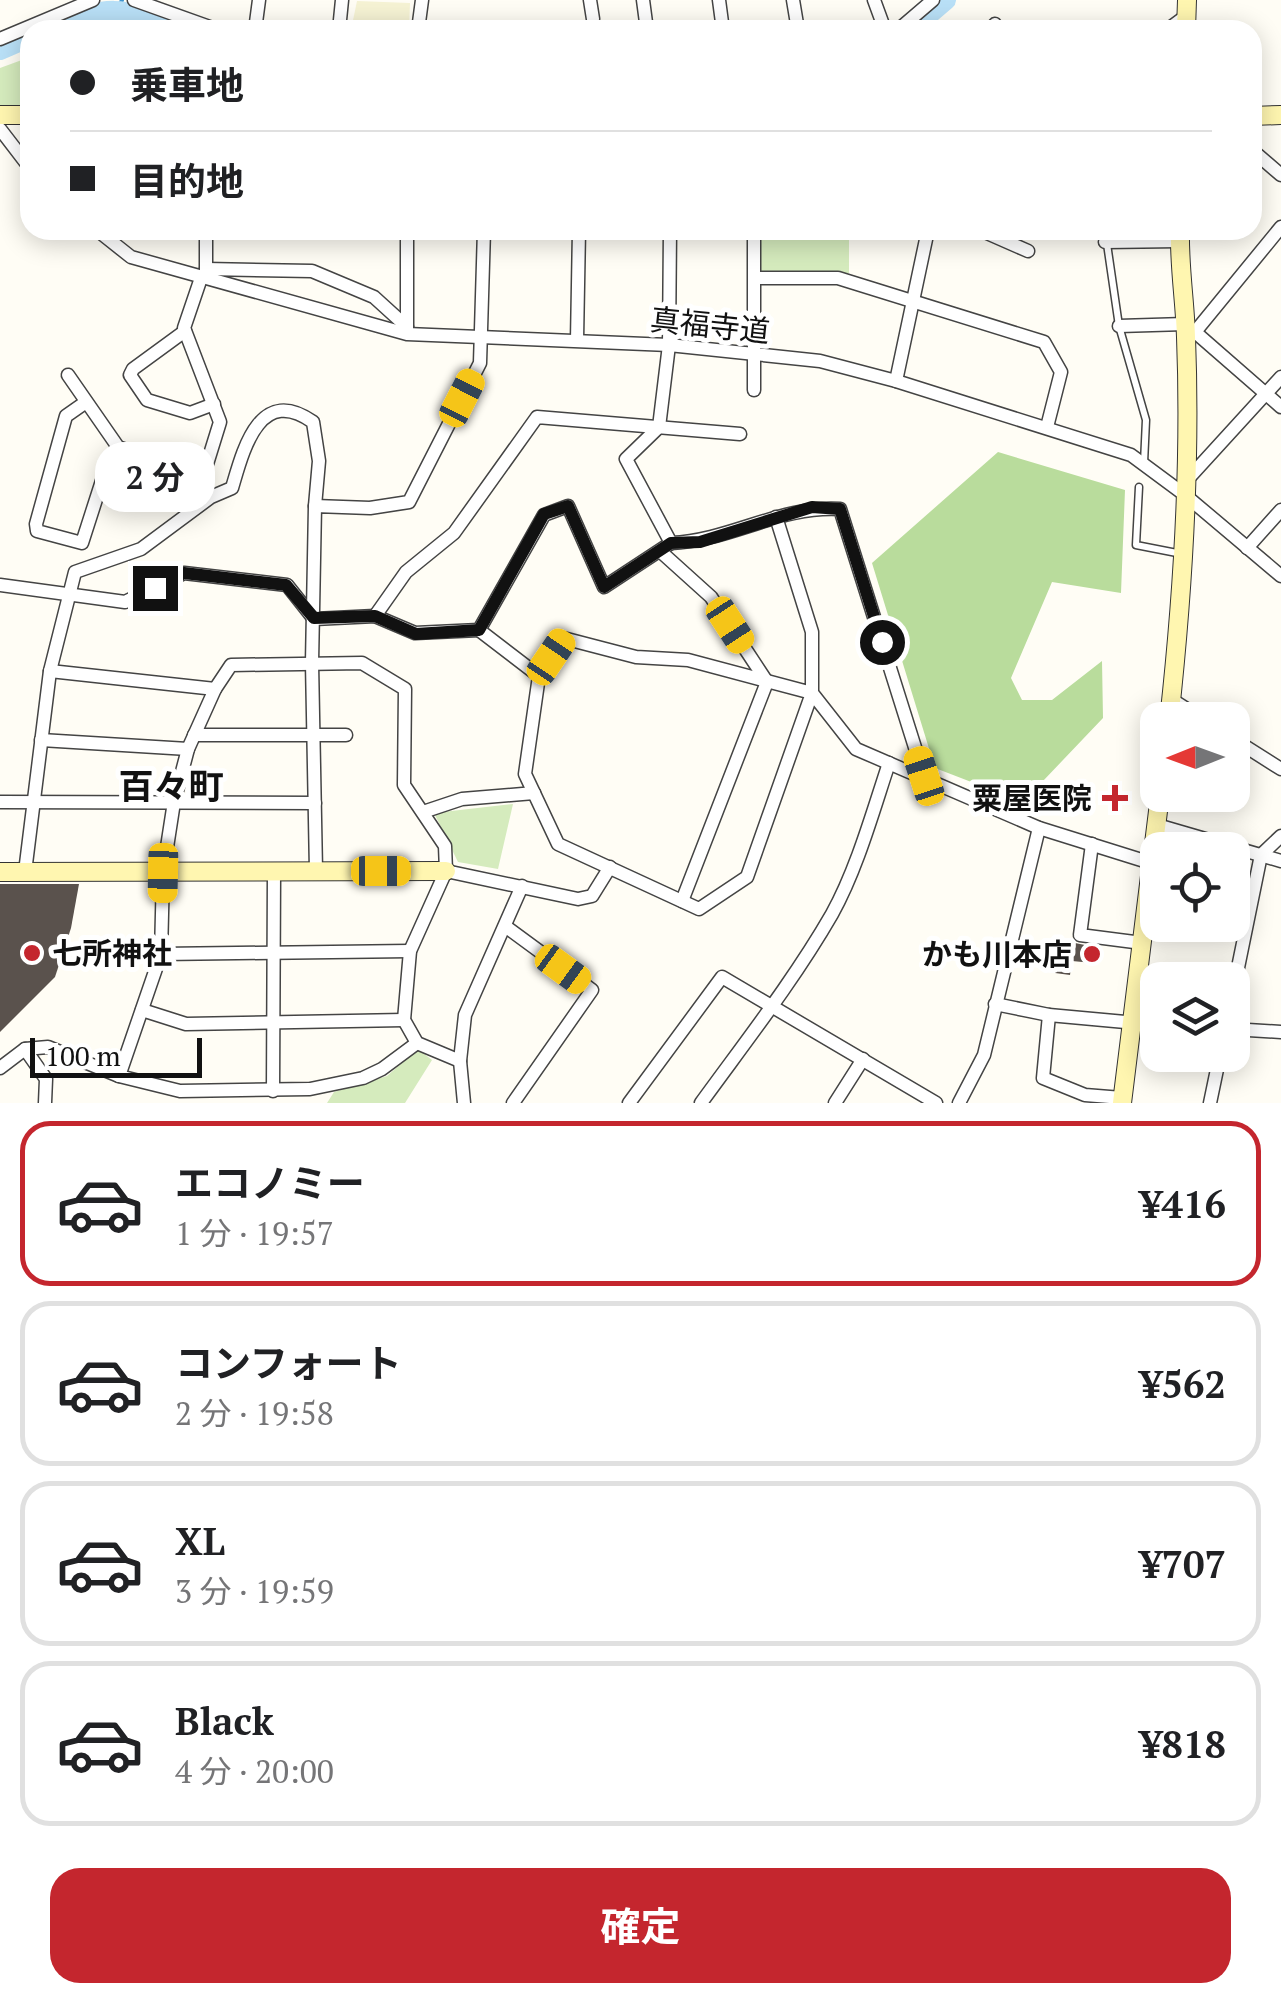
<!DOCTYPE html>
<html lang="ja">
<meta charset="utf-8">
<style>
:root{--surface:#fff;--page:#f2f2f2;--text:#202124;--muted:#757577;--line:#e0e0e0;--accent:#c4262e}
body{margin:0;font-family:"PT Serif","Noto Sans JP",serif;background:var(--page);color:var(--text);height:100vh;display:flex;flex-direction:column;font-size:38px;white-space:nowrap}
*{box-sizing:border-box;margin:0}
p{font-size:32px;color:var(--muted)}
.icon{flex:none;width:55px;height:55px;fill:none;stroke:currentColor;stroke-width:2;stroke-linecap:round;stroke-linejoin:round}
.map{position:relative;height:1103px;overflow:hidden}
.panel{display:flex;flex-direction:column;background:var(--surface);flex:1}
.panel>*{flex:none}
.hud{position:absolute;left:20px;top:20px;width:1242px;height:220px;border-radius:30px;box-shadow:0 5px 25px #0003;display:grid;align-content:center;height:220px;padding:0 50px;background:var(--surface)}
.needle{width:65px;rotate:269deg}
.tools{position:absolute;left:1140px;top:702px;display:grid;gap:20px}
.tools a{display:grid;place-items:center;width:110px;height:110px;border-radius:20px;background:var(--surface);box-shadow:0 5px 25px #0003;font-size:50px}
.scale{position:absolute;left:30px;bottom:25px;width:172px;box-sizing:border-box;padding-left:10px;border:5px solid #111;border-top:0;font-size:28px;line-height:35px;white-space:nowrap;color:#111;-webkit-text-stroke:8px #fff;paint-order:stroke}
.end{position:absolute;width:45px;height:45px;margin:-22px;border:12px solid #111;background:#fff;box-shadow:0 0 0 5px #fff}
.from{border-radius:50%}
.bubble{position:absolute;height:70px;border-radius:30px;background:var(--surface);box-shadow:0 5px 25px #0003;font-size:32px;font-weight:700;line-height:70px;text-align:center}
.car{position:absolute;width:30px;height:60px;margin:-30px -15px;border-radius:12px;box-shadow:0 0 8px 2px #0007;background:linear-gradient(#f5c518 24%,#345 0 40%,#f5c518 0 76%,#345 0 86%,#f5c518 0)}
.hud b{display:flex;align-items:center;gap:35px;height:95px;font-size:38px}
.hud b+b{border-top:2px solid var(--line)}
.hud i{width:25px;height:25px;background:var(--text)}
ul{padding:18px 0 0;list-style:none}
li{display:flex;align-items:center;gap:30px;height:165px;margin:0 20px 15px;padding:0 30px;border:5px solid var(--line);border-radius:30px}
li div{flex:1}
li b{display:block;font-size:38px}
li em{font-style:normal;font-weight:700}
li.active{border-color:var(--accent)}
li>.icon{width:90px;height:90px;stroke-width:1.5}
.cta{display:flex;gap:20px;margin-top:auto;padding:20px 50px}
.cta a{flex:1;height:115px;border-radius:30px;background:var(--accent);color:#fff;font-size:40px;font-weight:700;line-height:115px;text-align:center}
.map>svg:first-child{display:block}
</style>
<div class="map">
<svg width="1281" height="1103" viewBox="0 0 1281 1103">
<rect width="100%" height="100%" fill="#fffdf5"/>
<path fill="#f6f3d4" d="M357,1l53,2 -1,27h-58z"/>
<g fill="#d5ebbd">
<path d="M30,57v49h-30v-38z"/>
<path d="M759,230h90v43l-88,1z"/>
<path d="M513,804l-15,65 -40,-7 -24,-49z"/>
<path d="M418,1049l14,11 -27,43h-78l7,-11 53,-16z"/>
</g>
<path fill="#b9dc9c" d="M998,452l127,38 -4,103 -69,-11 -41,96 11,22h30l50,-39 1,57 -80,84 -88,-34 -63,-205z"/>
<g fill="none" stroke-linecap="round" stroke-linejoin="round">
<path stroke="#3f96cf" stroke-width="4" d="M117,10l5,-10"/>
<g stroke="#b9e0f7" stroke-width="20">
<path d="M48,30c62,-26 70,-25 132,0"/>
<path d="M911,30l35,-30"/>
<path d="M0,50l30,-13"/>
</g>
</g>
<g fill="#5a524d">
<path d="M0,884h79l-8,44 -16,49 -55,55z"/>
<path d="M1075,943l20,4 -2,16 -21,-2 -2,14 -15,-2 2,-19z"/>
</g>
<g fill="none" stroke-linecap="round" stroke-linejoin="round">
<defs>
<g id="lane">
<path d="M1105,230l14,96 27,94 -2,43"/>
<path d="M1139,487l-3,58 46,9"/>
</g>
<g id="street">
<path d="M134,0l84,30"/>
<path d="M590,0l3,19"/>
<path d="M643,0l4,30"/>
<path d="M719,0l4,30"/>
<path d="M793,0l5,30"/>
<path d="M874,0l11,30"/>
<path d="M255,30l4,-30"/>
<path d="M339,30l3,-30"/>
<path d="M418,30l4,-30"/>
<path d="M898,30l35,-30"/>
<path d="M990,30l5,-6"/>
<path d="M1167,30l19,-14"/>
<path d="M0,39l93,-39"/>
<path d="M0,129l30,39"/>
<path d="M1252,150l29,25"/>
<path d="M97,230l34,27 276,77 262,11 151,16 76,20 235,74 54,40 96,81"/>
<path d="M206,230v47"/>
<path d="M670,230l-1,115 -10,82 -33,32 45,84c59,-2 110,-38 169,-34l84,267"/>
<path d="M980,230l48,21"/>
<path d="M1105,242l74,-1"/>
<path d="M206,269l106,2 62,26 33,30"/>
<path d="M755,278h83l206,64 17,30 -14,55"/>
<path d="M1119,326l66,-2"/>
<path d="M185,331l-52,38 -3,6 17,25 43,13 24,-9"/>
<path d="M407,332v-102"/>
<path d="M1195,332l86,-105"/>
<path d="M1189,333l6,-1 86,75"/>
<path d="M577,340l2,-110"/>
<path d="M68,375l50,72 49,17 13,18 27,-18 13,-42 -36,-94 17,-50"/>
<path d="M896,381l32,-151"/>
<path d="M754,390v-160"/>
<path d="M86,402l-20,14 -30,108 1,7 45,12 27,-84 9,-12"/>
<path d="M1187,480l94,-103"/>
<path d="M776,517l36,115v61l-65,184 -48,32 -141,-65 -33,-70 14,-98 24,-38 73,19 52,3 124,33 44,56 183,79 112,35"/>
<path d="M1247,548l34,-38"/>
<path d="M660,551l51,46 56,85 -85,219"/>
<path d="M0,585l125,17 59,-29 103,12 27,34"/>
<path d="M375,616l31,-44 48,-39 83,-116 203,17"/>
<path d="M314,619l61,-3 40,17 64,-3 65,-115 24,-9 36,81 67,-44"/>
<path d="M479,630l60,46"/>
<path d="M50,671l165,18"/>
<path d="M1171,699l33,21"/>
<path d="M194,735h152"/>
<path d="M1232,738l49,31"/>
<path d="M41,740l147,9"/>
<path d="M0,802l315,1"/>
<path d="M423,812l39,-13 72,-6"/>
<path d="M1157,825l124,36"/>
<path d="M1092,844l-12,91 62,8"/>
<path d="M316,871l-4,-208 3,-157 55,2 39,-6 71,-139 4,-133"/>
<path d="M446,871l132,28 14,-3 18,-29"/>
<path d="M25,872l25,-201 25,-99 66,-23 70,-52 21,-9c11,-37 27,-104 81,-66l6,39 -4,45"/>
<path d="M505,926l87,64 -79,113"/>
<path d="M161,954l249,-3"/>
<path d="M1232,997l29,-142 20,-19"/>
<path d="M995,1004l54,11 109,10"/>
<path d="M142,1010l44,14 218,-4"/>
<path d="M1049,1015l-6,63 42,17 37,3"/>
<path d="M1232,1029l49,3"/>
<path d="M25,1049l21,30 -1,24"/>
<path d="M0,1068l25,-19 23,-2 71,29 61,15 130,-2 53,-11 19,-9 35,-26"/>
<path d="M119,1076l42,-122 2,-81 11,-71 14,-53 27,-60 16,-24 131,-2 43,26 -1,96 41,61 1,25 -36,80 -6,69 13,23 43,18"/>
<path d="M273,1091l1,-219"/>
<path d="M464,1103l-4,-42 5,-46 57,-129"/>
<path d="M629,1103l93,-126 214,126"/>
<path d="M701,1103c45,-62 93,-123 131,-189 25,-45 41,-103 57,-151"/>
<path d="M835,1103l28,-44"/>
<path d="M959,1103l25,-48 55,-227"/>
<path d="M1210,1103l10,-48"/>
</g>
<g id="secondary">
<path d="M1186,30l1,-30"/>
<path d="M0,115h30"/>
<path d="M1252,116l29,-1"/>
<path d="M1169,720c14,-127 22,-255 17,-383 -1,-36 -7,-71 -6,-107"/>
<path d="M0,872l446,-1"/>
<path d="M1122,1103l38,-308"/>
</g>
</defs>
<use href="#lane" stroke="#444" stroke-width="9"/>
<use href="#street" stroke="#444" stroke-width="15"/>
<use href="#secondary" stroke="#333" stroke-width="20"/>
<use href="#lane" stroke="#fff" stroke-width="6"/>
<use href="#street" stroke="#fff" stroke-width="12"/>
<use href="#secondary" stroke="#fff6b0" stroke-width="18"/>
</g>
<g fill="none" stroke-linecap="round" stroke-linejoin="round">
<path stroke="#111" stroke-width="12" d="M155,588l29,-15 102,12 28,33 61,-2 41,18 63,-4 65,-116 24,-8 36,81 67,-44 29,-1 112,-35 28,2 42,133"/>
</g>
<g fill="#c4262e" stroke="#fff" stroke-width="4">
<path d="M1110 783h10v10h10v10h-10v10h-10v-10h-10v-10h10z"/>
<circle cx="32" cy="953" r="10"/>
<circle cx="1092" cy="954" r="10"/>
</g>
<g text-anchor="middle" dominant-baseline="central" stroke-width="10" stroke-linejoin="round" paint-order="stroke">
<g font-size="30" fill="#111" stroke="#fff">
<text transform="translate(710 325) rotate(6)">真福寺道</text>
</g>
<g font-size="30" font-weight="bold" fill="#111" stroke="#fff" text-anchor="end">
<text x="1092" y="798">粟屋医院</text>
<text x="52" y="953" text-anchor="start">七所神社</text>
<text x="1072" y="954">かも川本店</text>
</g>
<g font-size="35" font-weight="bold" fill="#111" stroke="#fff">
<text x="171" y="786">百々町</text>
</g>
</g>
</svg>
<div class="tools">
<a><svg class="needle" viewBox="-14 -14 28 28"><path d="M0-13l5 13h-10z" fill="#e53935"/><path d="M0 13l5-13h-10z" fill="#757577"/></svg></a>
<a><svg class="icon" aria-label="locate" viewBox="0 0 24 24"><circle cx="12" cy="12" r="6"/><path d="M12 2v4M12 18v4M2 12h4M18 12h4"/></svg></a>
<a><svg class="icon" aria-label="layers" viewBox="0 0 24 24"><path d="M12 4l9 5-9 5-9-5zM3 14l9 5 9-5"/></svg></a>
</div>
<div class="scale">100 m</div>
<i class="end from" style="left:882px;top:642px"></i>
<i class="end" style="left:155px;top:588px"></i>
<div class="bubble" style="left:95px;top:442px;width:120px">2 分</div>
<i class="car" style="left:462px;top:398px;rotate:27deg"></i>
<i class="car" style="left:730px;top:625px;rotate:147deg"></i>
<i class="car" style="left:551px;top:657px;rotate:34deg"></i>
<i class="car" style="left:924px;top:776px;rotate:342deg"></i>
<i class="car" style="left:381px;top:871px;rotate:90deg"></i>
<i class="car" style="left:163px;top:873px;rotate:181deg"></i>
<i class="car" style="left:563px;top:969px;rotate:126deg"></i>
<div class="hud">
<b><i class="from"></i>乗車地</b>
<b><i></i>目的地</b>
</div>
</div>
<section class="panel">
<ul>
<li class="active"><svg class="icon" aria-label="car" viewBox="0 0 24 24"><path d="M5 17H2v-5l4-1 3-4h7l3 4 3 1v5h-3M9 17h6M6 11h13"/><circle cx="7" cy="17" r="2"/><circle cx="17" cy="17" r="2"/></svg><div><b>エコノミー</b><p>1 分 · 19:57</p></div><em>¥416</em></li>
<li><svg class="icon" aria-label="car" viewBox="0 0 24 24"><path d="M5 17H2v-5l4-1 3-4h7l3 4 3 1v5h-3M9 17h6M6 11h13"/><circle cx="7" cy="17" r="2"/><circle cx="17" cy="17" r="2"/></svg><div><b>コンフォート</b><p>2 分 · 19:58</p></div><em>¥562</em></li>
<li><svg class="icon" aria-label="car" viewBox="0 0 24 24"><path d="M5 17H2v-5l4-1 3-4h7l3 4 3 1v5h-3M9 17h6M6 11h13"/><circle cx="7" cy="17" r="2"/><circle cx="17" cy="17" r="2"/></svg><div><b>XL</b><p>3 分 · 19:59</p></div><em>¥707</em></li>
<li><svg class="icon" aria-label="car" viewBox="0 0 24 24"><path d="M5 17H2v-5l4-1 3-4h7l3 4 3 1v5h-3M9 17h6M6 11h13"/><circle cx="7" cy="17" r="2"/><circle cx="17" cy="17" r="2"/></svg><div><b>Black</b><p>4 分 · 20:00</p></div><em>¥818</em></li>
</ul>
<div class="cta"><a>確定</a></div>
</section>
